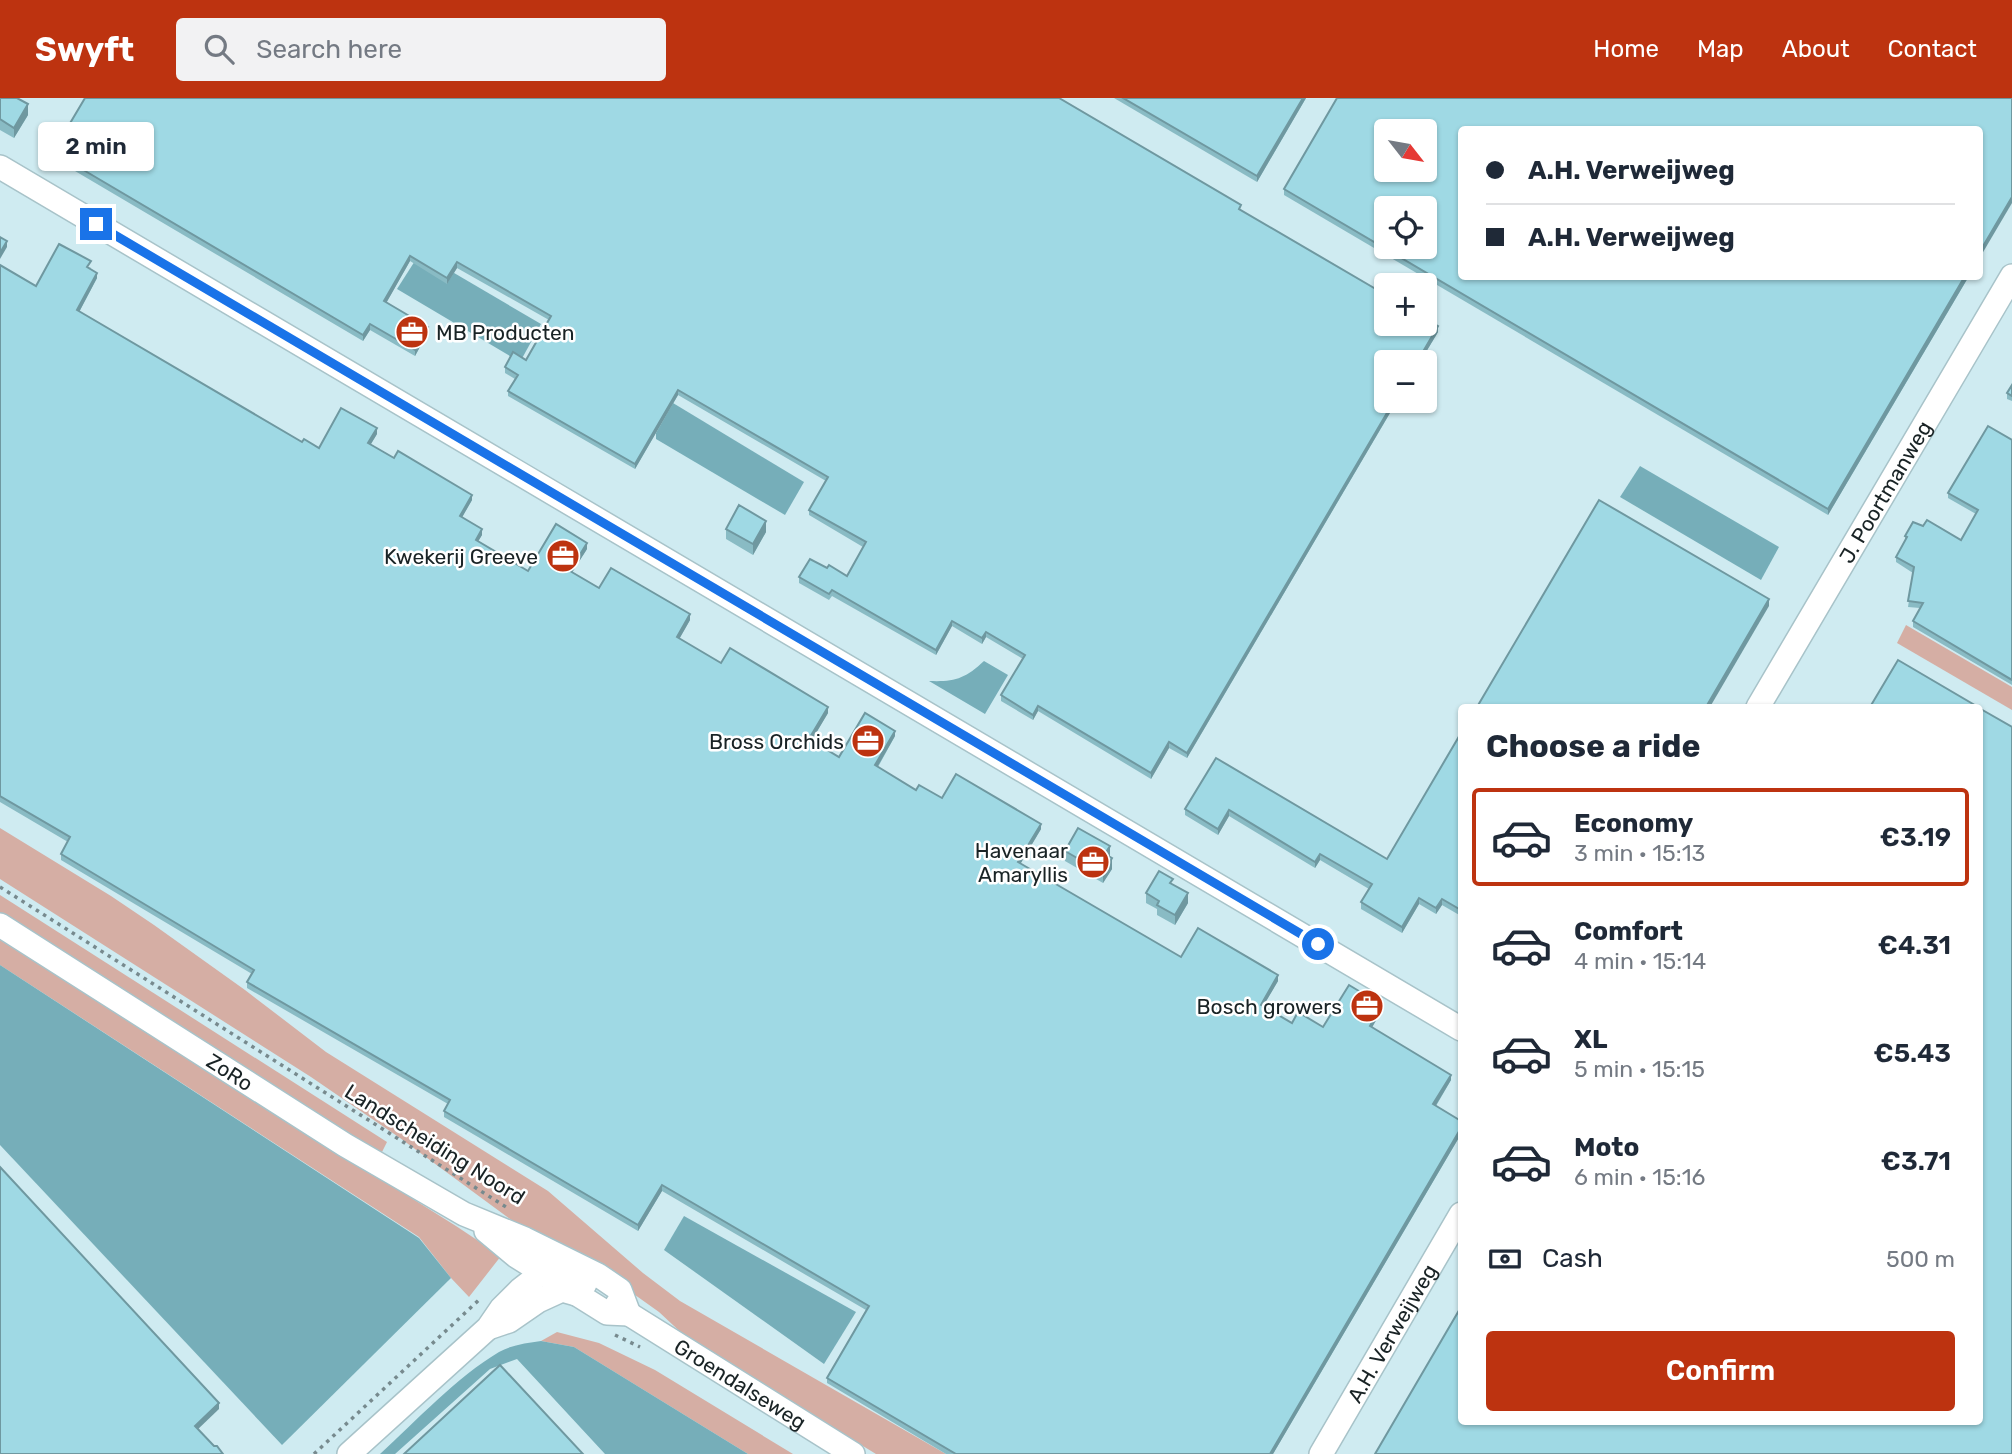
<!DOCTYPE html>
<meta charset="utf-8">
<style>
:root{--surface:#fff;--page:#f2f2f3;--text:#1f2937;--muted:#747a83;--line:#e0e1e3;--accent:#bd3310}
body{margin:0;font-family:Rubik,sans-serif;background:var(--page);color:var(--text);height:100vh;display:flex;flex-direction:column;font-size:26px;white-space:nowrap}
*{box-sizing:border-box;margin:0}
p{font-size:23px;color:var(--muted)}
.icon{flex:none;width:38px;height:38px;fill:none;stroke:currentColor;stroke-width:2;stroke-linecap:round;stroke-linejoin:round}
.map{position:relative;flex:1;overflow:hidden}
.sheet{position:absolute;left:1458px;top:606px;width:525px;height:721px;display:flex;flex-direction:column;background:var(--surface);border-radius:7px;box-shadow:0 2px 5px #0004}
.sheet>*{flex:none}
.guide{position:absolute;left:1458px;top:28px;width:525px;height:154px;border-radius:7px;box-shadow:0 2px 5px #0004;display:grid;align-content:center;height:154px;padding:0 28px;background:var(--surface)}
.needle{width:46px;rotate:121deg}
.fabs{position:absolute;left:1374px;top:21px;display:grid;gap:14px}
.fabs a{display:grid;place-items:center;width:63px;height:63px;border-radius:7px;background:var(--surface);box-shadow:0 2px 5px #0004;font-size:35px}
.end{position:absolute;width:32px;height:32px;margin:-16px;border:9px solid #1a73e8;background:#fff;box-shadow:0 0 0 4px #fff}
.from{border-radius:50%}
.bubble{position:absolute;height:49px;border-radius:7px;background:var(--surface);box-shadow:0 2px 5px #0004;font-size:23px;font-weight:600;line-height:49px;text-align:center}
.guide b{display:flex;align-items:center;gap:24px;height:66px;font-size:26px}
.guide b+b{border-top:2px solid var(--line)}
.guide i{width:18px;height:18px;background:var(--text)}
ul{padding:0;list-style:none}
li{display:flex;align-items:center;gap:21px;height:98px;margin:0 14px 10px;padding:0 14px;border:4px solid transparent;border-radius:7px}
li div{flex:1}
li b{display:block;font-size:26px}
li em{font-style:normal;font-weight:600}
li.selected{border-color:var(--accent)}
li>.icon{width:63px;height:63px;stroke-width:1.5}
h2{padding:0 28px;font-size:32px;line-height:84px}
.pay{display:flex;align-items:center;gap:18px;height:77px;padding:0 28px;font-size:26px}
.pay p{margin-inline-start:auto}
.primary-button{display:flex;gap:14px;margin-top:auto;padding:14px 28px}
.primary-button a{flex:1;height:80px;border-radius:7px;background:var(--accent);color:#fff;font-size:28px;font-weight:600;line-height:80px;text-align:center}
header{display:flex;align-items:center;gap:42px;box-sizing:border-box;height:98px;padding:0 35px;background:var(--accent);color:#fff}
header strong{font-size:33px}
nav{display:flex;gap:38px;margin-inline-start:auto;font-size:24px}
.search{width:490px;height:63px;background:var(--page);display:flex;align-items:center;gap:18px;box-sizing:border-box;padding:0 24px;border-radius:7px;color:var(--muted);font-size:26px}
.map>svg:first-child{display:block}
</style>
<header>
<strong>Swyft</strong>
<div class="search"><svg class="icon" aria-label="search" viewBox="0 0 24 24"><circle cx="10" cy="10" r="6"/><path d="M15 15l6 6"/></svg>Search here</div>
<nav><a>Home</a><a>Map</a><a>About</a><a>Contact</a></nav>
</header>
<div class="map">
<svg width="2012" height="1356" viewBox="0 0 2012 1356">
<rect width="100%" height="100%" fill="#cfebf1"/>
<g fill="#d5aea4">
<path d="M1906,527l106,62v23l-115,-67z"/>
<path d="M0,730l111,68 43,29 91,65 81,62 222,139 95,82 37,28 266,153h-70l-188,-115 -29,-27 -52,-37 -74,-39 -133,-98 -89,-61 -311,-198z"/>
<path d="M0,797l387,247 -5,10 -43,-23 -339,-214z"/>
<path d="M0,842l456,286 45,30 -32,41 -18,-19 -32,-41 -419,-272z"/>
<path d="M557,1234l42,11 56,27 138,84h-45l-174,-107 -33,-6z"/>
</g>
<g fill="#76aeb9">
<path d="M420,155l121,71 -21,38 -123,-73z"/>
<path d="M673,305l131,79 -19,33 -129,-76v-6z"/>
<path d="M1640,368l139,81 -18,33 -141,-83z"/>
<path d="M984,563l24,14 -23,39 -56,-33c25,1 36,-2 55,-20z"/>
<path d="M0,867l419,273 32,40 -169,167 -282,-300z"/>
<path d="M684,1118l172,96 -32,52 -160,-114z"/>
<path d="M541,1243l33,6 174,107h-143l-88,-95 -27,10 -95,85h-15c36,-33 77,-77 119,-102 12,-7 28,-9 42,-11z"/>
</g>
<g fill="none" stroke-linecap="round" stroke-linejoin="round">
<defs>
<g id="minor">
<path d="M0,69l1461,862"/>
<path id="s1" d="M1758,609l254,-431"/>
<path id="s2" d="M0,827l345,220 119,69 61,25 73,36 22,15 9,24"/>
<path d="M486,1133l30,25 91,57 22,1"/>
<path id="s3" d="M617,1206l12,10 224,140"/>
<path d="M491,1229l18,-6 29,-20 24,-11 14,4"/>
<path d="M349,1356l139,-126 13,-19 20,-20 22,-17 25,1 17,11"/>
<path id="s4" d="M1321,1356l140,-240"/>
</g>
</defs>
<use href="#minor" stroke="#a8c3c9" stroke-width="26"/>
<g stroke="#778a8e" stroke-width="3.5" stroke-dasharray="3.5 5" stroke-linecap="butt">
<path d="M0,789l506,320"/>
<path d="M615,1237l25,12"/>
<path d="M314,1356l167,-156"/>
</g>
<use href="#minor" stroke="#fff" stroke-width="23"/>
</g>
<g fill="#89bbc4">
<path d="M0,0l28,17 -14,23 -14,-8z"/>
<path d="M1114,0h192l-49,84z"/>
<path d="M53,54l1188,58 197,122 -18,30h-34v39h11l-210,357 -18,-10 -18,31 -113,-68 -5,9 -32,-19v-6l22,-36 -37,-22 -4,7 -30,-18 -16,29 -104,-59 -3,4 -30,-17v-6l28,-9 20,8 16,-29 -54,-32v-5l17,-29 -148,-86 -43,74 -127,-73v-5l7,-12 -10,-6v-6l21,-7 23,-40 -92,-52 -10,16 -37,-23 -24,42 42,29 -13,24 -45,-26 -7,11 -310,-183z"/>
<path d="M1284,91l685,87 -141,239 -544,-320z"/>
<path d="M0,167l36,21 55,-19 -2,2 8,9 -18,34 223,130 17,6 58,-14 -7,11 102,55 -10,17 20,18 -4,6 50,30 59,-22 -15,23 27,16 91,32 -11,19 42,24 107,50 -17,28 28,16 56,-21 -17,31 38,23 125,39 -21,35 161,93 97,24 -15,25 29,17 31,4 59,-17 -10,17 79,53 -15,26 25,15v13l-188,320h-327l-119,-71v-5l39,-68 -204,-119 -24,40 -194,-114v-6l4,-7 -201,-116v-6l5,-8 -191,-114v-6l7,-12 -68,-40z"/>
<path d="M2012,287v16l-5,-2v-6z"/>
<path d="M2012,342v245l-99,-58v-6l7,-13 -12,-1 5,-34 -17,-11v-5l9,-16v-5l56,4 15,-26 -28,-16v-5z"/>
<path d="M726,431l40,3 -13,23 -27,-16z"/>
<path d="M1461,635v183l-19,-11 -6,9 -17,-10 -17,29 -41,-24v-7l8,-13 -49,-29 -5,8 -86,-52 -11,19 -33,-20v-6l31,-51 171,101z"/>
<path d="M1065,753l45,6 2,12 -9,14 -38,-22z"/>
<path d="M1173,786l15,19 -13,22 -18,-10v-6l-11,-6v-10z"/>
</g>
<g fill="#6f98a0">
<path d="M1303,0h3l-49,84v-6z"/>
<path d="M28,6v11l-14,23v-10z"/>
<path d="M2012,99v6l-33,56v-6z"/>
<path d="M7,143v6l-7,12v-6z"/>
<path d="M410,158v5l-26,46v-6z"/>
<path d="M457,164v6l-10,16v-6z"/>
<path d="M97,175v5l-20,38v-6z"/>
<path d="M1965,178h4l-141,239v-6z"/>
<path d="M370,226v6l-7,11v-6z"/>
<path d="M1438,228v6l-18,30h-3z"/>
<path d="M428,229v5l-13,24v-6z"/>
<path d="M678,292v5l-43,74v-5z"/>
<path d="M1394,303h3l-210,357v-5z"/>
<path d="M377,330v6l-9,15v-6z"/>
<path d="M472,397v5l-12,21v-5z"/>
<path d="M766,423v11l-13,23v-11z"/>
<path d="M482,431v6l-6,10v-5z"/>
<path d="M587,445v6l-17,27v-5z"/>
<path d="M1769,501v7l-59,101h-4z"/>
<path d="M690,516v6l-13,23v-6z"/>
<path d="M952,523v5l-16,29v-5z"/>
<path d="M986,534v5l-4,7v-6z"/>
<path d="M1038,608v5l-5,9v-5z"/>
<path d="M828,609v6l-19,32v-6z"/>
<path d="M895,633v5l-20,35v-6z"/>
<path d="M1169,644v6l-18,31v-6z"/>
<path d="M1229,712v6l-11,19v-6z"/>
<path d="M1041,726v5l-23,39v-6z"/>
<path d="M1110,748v11l-5,-3z"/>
<path d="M1320,756v6l-5,8v-6z"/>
<path d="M1112,760v11l-9,14v-10z"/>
<path d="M1188,795v10l-13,22v-10z"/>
<path d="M1419,800v6l-17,29v-6z"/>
<path d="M1442,801v6l-6,9v-6z"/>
<path d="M1278,877v6l-17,29v-5z"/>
<path d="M1382,907v5l-12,21v-5z"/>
<path d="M1451,977v5l-18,30v-6z"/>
<path d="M1461,1030v6l-188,320h-3z"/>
<path d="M662,1087v6l-24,40v-6z"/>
<path d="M219,1305v6l-24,23v-6z"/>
</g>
<g fill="#9fd9e4" stroke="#6f98a0" stroke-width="2" fill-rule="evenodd">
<path d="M0,0h17l11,6 -14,24 -14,-9z"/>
<path d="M85,0h974l182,107 -2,4 147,86v29h38v-6l14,8 -21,36h-31v39h8l-207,352 -18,-11 -18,31 -113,-67 -5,9 -32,-20 24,-40 -39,-23 -4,6 -30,-17 -16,29 -104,-60 -3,4 -30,-17 11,-18 17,9 2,-3 18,11 19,-34 -57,-32 19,-33 -150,-87 -43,74 -127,-73 10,-16 -13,-8 8,-15 13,8 25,-44 -94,-54 -10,16 -37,-22 -26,45 44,26 -13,23 -45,-26 -7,11 -310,-183z"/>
<path d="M1123,0h180l-46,78z"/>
<path d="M1337,0h675v99l-33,56v-123h-518v146h504l-137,233 -544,-320zM1386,33h38v39h-38zM1386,110h38v39h-38z"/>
<path d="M0,139l7,4 -7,12z"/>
<path d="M59,146l32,17 -4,6 10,6 -20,37 225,132 2,-3 15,9 22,-40 36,20 -9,15 26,15 4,-7 74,44 -12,21 22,13 -6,11 52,31 28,-47 31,19 -17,28 29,17 12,-20 79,46 -13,23 44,26 9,-15 98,59 -19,32 30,18 26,-44 30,18 -20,34 41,25 3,-5 23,13 14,-24 85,50 -23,38 163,95 17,-29 80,47 -17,30 31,18 6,-11 25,15 26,-42 33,20 -12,21 81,49 -18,29 28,17v7l-191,326h-314l-129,-76 42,-72 -207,-121 -24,40 -194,-114 6,-11 -203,-118 7,-12 -193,-116 9,-17 -70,-41v-531l36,21z"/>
<path d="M2012,287v11l-5,-3z"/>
<path d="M1988,328l24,14v240l-99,-59 10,-18 -15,-2 6,-34 -18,-10 11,-20 -2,-1 8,-14 10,4 4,-6 34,20 17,-30 -30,-17z"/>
<path d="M1599,402l170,99 -63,108h-229z"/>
<path d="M739,407l27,16 -13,23 -27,-15z"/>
<path d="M1898,562l80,47h-108z"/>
<path d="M1979,610l33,19v727h-637l86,-147v114h518z"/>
<path d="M1461,635v177l-19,-11 -6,9 -17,-10 -17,29 -41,-25 11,-18 -52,-30 -5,8 -86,-52 -11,19 -33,-20 31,-51 171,101z"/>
<path d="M1078,730l32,18 -5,8 7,4 -9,15 -38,-22z"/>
<path d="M1159,773l14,8 -3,4 18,10 -13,22 -18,-10 2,-4 -13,-8z"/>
<path d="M0,1069l219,236 -24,23 19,20h3l6,8h-223z"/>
<path d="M500,1267l83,89h-179z"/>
</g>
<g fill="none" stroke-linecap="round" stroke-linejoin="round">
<path stroke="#1a73e8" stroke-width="9" d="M96,126l1222,720"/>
</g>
<defs>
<symbol id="office-disc" viewBox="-11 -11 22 22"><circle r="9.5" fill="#bd3310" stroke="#fff"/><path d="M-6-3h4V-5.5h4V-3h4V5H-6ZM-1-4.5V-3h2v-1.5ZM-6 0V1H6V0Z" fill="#fff"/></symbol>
</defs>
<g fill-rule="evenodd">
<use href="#office-disc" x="393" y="215" width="38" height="38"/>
<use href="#office-disc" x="544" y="439" width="38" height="38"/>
<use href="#office-disc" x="849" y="624" width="38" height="38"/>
<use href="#office-disc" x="1074" y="745" width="38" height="38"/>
<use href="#office-disc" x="1348" y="889" width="38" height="38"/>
</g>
<g text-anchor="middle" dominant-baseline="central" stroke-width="5" stroke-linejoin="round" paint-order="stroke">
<g font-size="21" fill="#192325" stroke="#fff" text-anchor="end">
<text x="436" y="234" text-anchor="start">MB Producten</text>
<text x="538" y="458">Kwekerij Greeve</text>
<text x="844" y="643">Bross Orchids</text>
<text x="1068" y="752">Havenaar<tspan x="1068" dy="24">Amaryllis</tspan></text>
<text x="1342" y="908">Bosch growers</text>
</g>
<g font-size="21" fill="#192325" stroke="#fff">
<text stroke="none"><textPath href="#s1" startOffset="250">J. Poortmanweg</textPath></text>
<text stroke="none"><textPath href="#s2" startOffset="273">ZoRo</textPath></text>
<text transform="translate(435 1046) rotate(32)">Landscheiding Noord</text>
<text stroke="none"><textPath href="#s4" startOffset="140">A.H. Verweijweg</textPath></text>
<text stroke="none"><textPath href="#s3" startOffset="147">Groendalseweg</textPath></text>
</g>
</g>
</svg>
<div class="fabs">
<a><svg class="needle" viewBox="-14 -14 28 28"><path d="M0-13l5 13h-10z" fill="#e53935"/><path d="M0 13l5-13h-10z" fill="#747a83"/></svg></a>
<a><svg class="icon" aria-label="locate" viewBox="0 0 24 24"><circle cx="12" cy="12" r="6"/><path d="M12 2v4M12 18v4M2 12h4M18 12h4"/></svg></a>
<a>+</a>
<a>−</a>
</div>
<i class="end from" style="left:1318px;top:846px"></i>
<i class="end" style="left:96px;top:126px"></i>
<div class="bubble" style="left:38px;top:24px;width:116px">2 min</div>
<div class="guide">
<b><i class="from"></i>A.H. Verweijweg</b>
<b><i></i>A.H. Verweijweg</b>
</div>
<section class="sheet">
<h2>Choose a ride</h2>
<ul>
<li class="selected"><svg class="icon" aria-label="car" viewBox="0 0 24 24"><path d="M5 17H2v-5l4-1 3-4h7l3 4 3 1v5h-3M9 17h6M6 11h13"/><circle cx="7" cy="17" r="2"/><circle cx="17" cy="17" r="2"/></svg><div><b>Economy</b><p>3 min · 15:13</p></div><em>€3.19</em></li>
<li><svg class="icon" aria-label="car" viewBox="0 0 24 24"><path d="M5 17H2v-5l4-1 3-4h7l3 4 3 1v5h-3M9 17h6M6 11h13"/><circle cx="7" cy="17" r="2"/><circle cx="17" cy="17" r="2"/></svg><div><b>Comfort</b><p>4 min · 15:14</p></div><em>€4.31</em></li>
<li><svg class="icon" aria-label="car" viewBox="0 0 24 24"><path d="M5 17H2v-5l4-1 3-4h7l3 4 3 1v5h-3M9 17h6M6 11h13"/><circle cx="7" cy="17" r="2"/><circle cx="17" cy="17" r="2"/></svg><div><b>XL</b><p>5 min · 15:15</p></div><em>€5.43</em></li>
<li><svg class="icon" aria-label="car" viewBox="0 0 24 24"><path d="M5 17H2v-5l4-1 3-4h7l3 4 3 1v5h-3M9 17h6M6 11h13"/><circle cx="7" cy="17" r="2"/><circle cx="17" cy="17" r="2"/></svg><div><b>Moto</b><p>6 min · 15:16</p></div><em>€3.71</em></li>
</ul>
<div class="pay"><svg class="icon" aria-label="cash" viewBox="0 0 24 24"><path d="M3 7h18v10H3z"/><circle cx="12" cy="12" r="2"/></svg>Cash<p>500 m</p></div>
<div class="primary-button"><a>Confirm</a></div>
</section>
</div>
